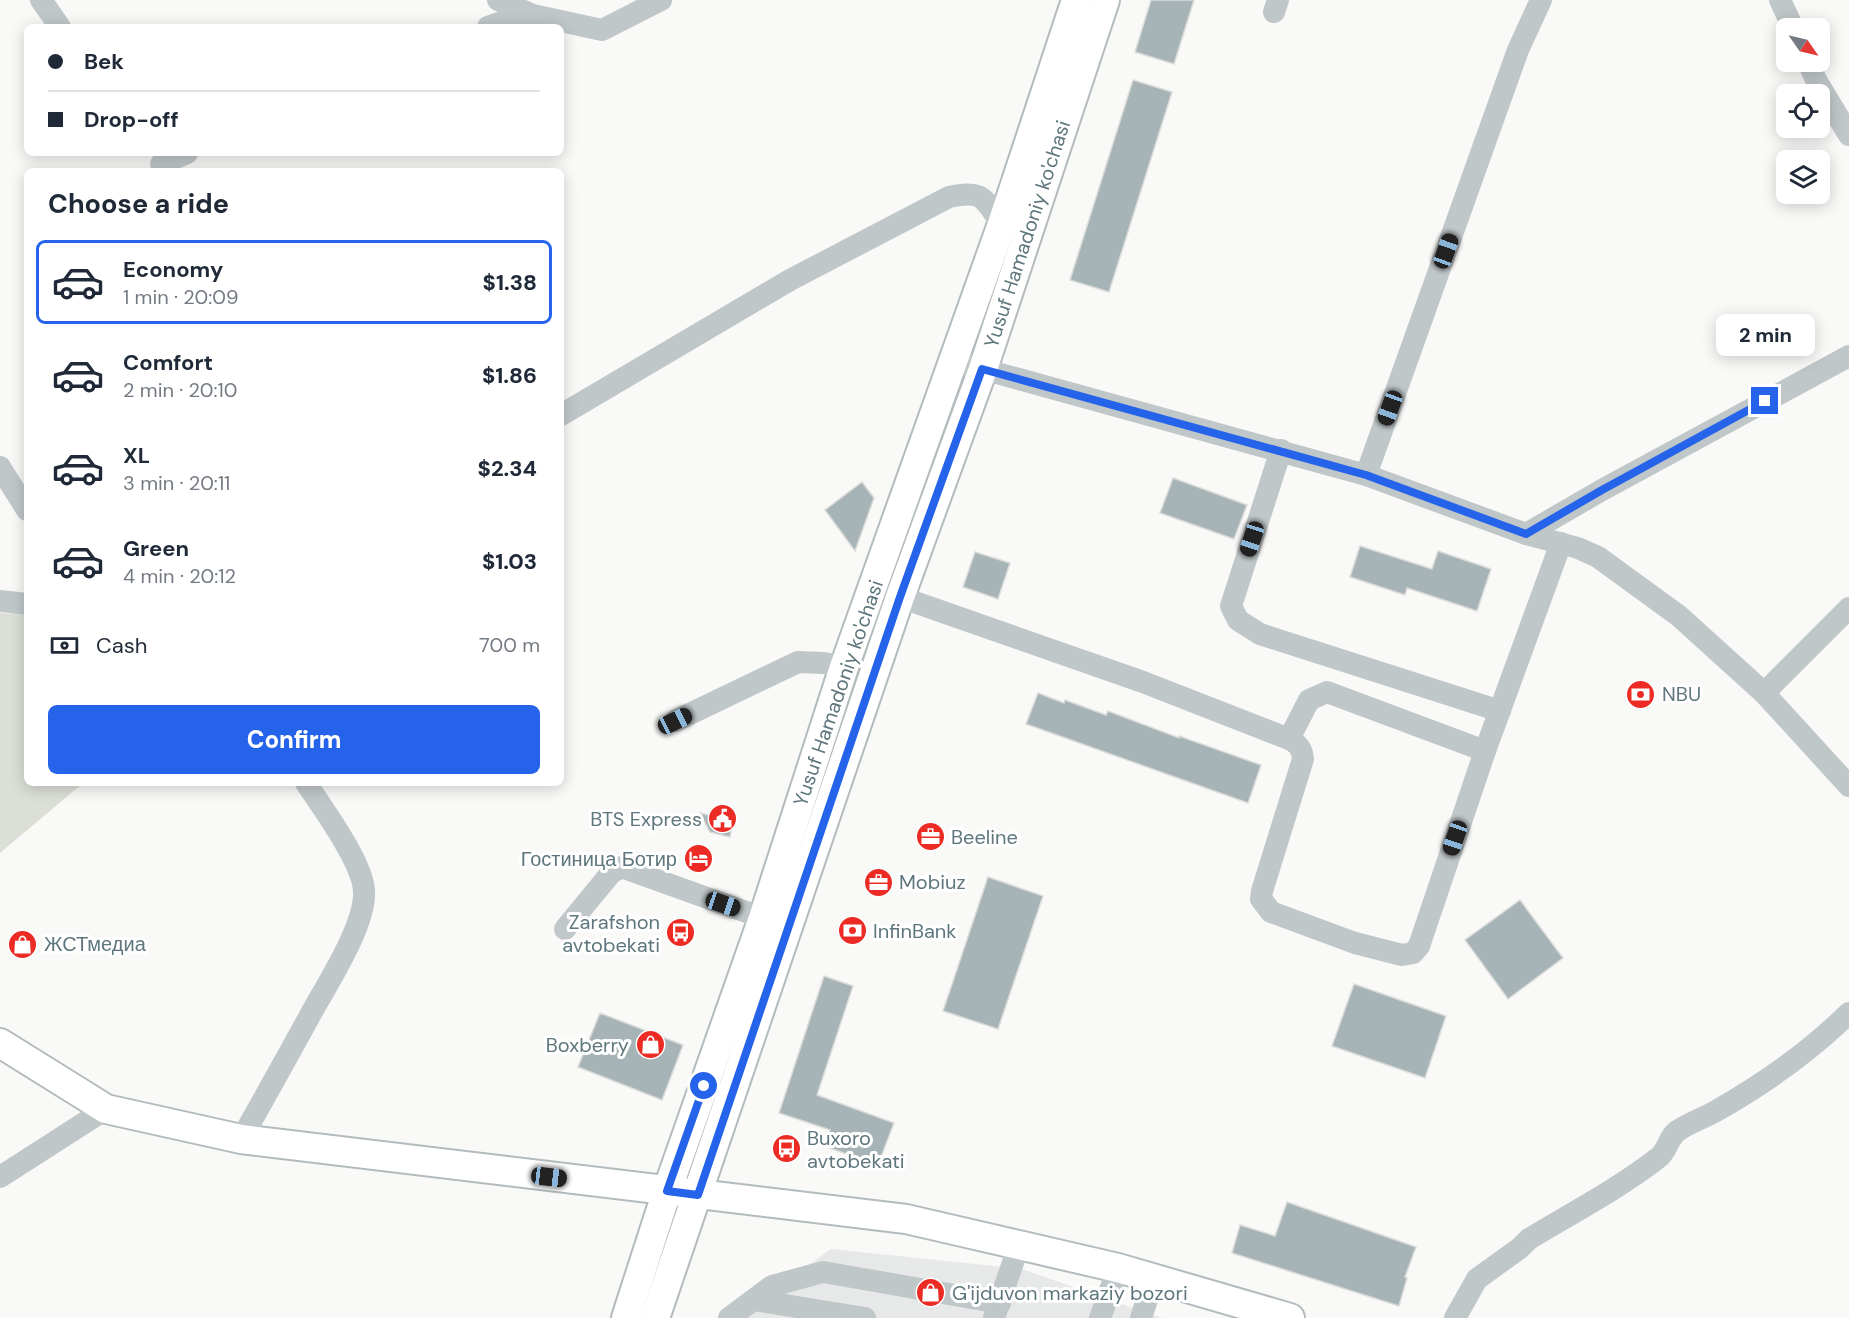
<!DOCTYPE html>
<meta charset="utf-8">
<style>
:root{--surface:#fff;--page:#f6f6f7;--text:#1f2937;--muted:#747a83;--line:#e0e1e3;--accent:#2563eb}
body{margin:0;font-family:"DM Sans",sans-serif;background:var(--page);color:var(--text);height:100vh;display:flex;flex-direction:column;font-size:22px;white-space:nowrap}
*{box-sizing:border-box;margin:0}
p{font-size:20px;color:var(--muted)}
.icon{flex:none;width:33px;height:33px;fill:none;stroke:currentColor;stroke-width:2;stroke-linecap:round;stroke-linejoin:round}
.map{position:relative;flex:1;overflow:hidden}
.sheet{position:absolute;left:24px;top:168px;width:540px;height:618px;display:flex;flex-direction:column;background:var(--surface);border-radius:9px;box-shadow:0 3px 15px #0003}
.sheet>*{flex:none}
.top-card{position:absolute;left:24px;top:24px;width:540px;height:132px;border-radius:9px;box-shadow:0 3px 15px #0003;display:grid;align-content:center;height:132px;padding:0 24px;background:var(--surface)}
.needle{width:39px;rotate:124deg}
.fabs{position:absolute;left:1776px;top:18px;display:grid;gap:12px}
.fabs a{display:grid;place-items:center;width:54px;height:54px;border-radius:9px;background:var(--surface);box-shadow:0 3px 15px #0003;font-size:30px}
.end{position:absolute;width:27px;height:27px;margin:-14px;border:8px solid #2563eb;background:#fff;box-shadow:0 0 0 3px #fff}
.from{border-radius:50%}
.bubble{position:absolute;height:42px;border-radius:9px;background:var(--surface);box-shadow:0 3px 15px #0003;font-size:20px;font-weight:800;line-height:42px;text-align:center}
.car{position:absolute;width:18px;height:36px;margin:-18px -9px;border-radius:8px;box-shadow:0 0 4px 2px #0007;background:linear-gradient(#222 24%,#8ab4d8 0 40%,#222 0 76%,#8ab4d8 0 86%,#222 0)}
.top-card b{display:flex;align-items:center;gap:21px;height:57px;font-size:22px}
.top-card b+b{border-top:2px solid var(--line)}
.top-card i{width:15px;height:15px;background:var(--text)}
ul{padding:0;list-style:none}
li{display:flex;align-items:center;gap:18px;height:84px;margin:0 12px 9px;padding:0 12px;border:3px solid transparent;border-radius:9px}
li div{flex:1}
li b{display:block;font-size:22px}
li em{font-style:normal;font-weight:800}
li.active{border-color:var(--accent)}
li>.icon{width:54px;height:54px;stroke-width:1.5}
h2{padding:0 24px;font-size:27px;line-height:72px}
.pay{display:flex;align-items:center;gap:15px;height:66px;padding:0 24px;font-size:22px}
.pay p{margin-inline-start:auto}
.action{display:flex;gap:12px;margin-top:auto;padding:12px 24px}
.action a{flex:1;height:69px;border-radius:9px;background:var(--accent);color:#fff;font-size:24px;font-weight:800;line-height:69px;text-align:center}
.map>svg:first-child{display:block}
</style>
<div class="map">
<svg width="1849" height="1318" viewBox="0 0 1849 1318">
<rect width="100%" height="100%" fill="#f9f9f7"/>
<path fill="#e7e9e8" d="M831,1249l191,20 140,49h-427z"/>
<path fill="#dbdfd6" d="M0,613l27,2v168h56l-83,70z"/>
<g fill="#a6b4b7" stroke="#dbdbd9" stroke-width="1.5">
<path d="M1151,0h43l-20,64 -39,-12z"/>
<path d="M1133,80l39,12 -63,200 -39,-12z"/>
<path d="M1173,478l74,27 -13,34 -74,-26z"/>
<path d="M862,482l12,16 -19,53 -30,-41z"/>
<path d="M1360,546l72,23 6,-18 53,18 -14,42 -70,-23 -2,7 -55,-18z"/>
<path d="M975,552l35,11 -12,36 -35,-12z"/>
<path d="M1038,693l26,10 1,-3 41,15 2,-4 71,27v-2l82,29 -13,38 -222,-79z"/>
<path d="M700,813l33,8 -3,16 -20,-5z"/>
<path d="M988,877l55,19 -45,133 -55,-18z"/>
<path d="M1520,900l43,58 -55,41 -43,-59z"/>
<path d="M824,976l29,10 -36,109 77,28 -16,42 -54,-19 6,-16 -51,-17z"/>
<path d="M1354,984l92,32 -21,62 -93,-32z"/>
<path d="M600,1013l83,32 -21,55 -84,-33z"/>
<path d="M1287,1202l129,45 -11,30 2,1 -8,28 -167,-53 8,-28 35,11z"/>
</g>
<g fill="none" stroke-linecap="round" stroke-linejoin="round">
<defs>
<g id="major">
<path d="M0,1043l106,66 135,30 665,80 212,49 172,50"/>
<path d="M626,1318l41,-127 96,-273 81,-251 158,-443 74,-224"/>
<path d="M655,1318l245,-721 83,-228 122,-369"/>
</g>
</defs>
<use href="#major" stroke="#b3bbbe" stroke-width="32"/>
<g stroke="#c0c7c9" stroke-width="22">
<path d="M41,0l19,27"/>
<path d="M498,0l35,15"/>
<path d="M1780,0l13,28"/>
<path d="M1274,12l4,-12"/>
<path d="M488,27l20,-7 25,-5 69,15 59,-30"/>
<path d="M1808,62l8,18 33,55"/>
<path d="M161,164l26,-11"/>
<path d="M968,365l398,110 160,59 52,14 20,9 81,59 85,77 85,93"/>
<path d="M561,415l229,-135 159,-83c35,-7 33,0 53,27"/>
<path d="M1281,450l-50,156 7,14 22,14 240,77"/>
<path d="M0,467l27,43"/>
<path d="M1366,475l152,-425 23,-50"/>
<path d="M1526,534l76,-44 247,-134"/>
<path d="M900,597l243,85 146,57c9,5 13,9 14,20l-41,132 -1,8 10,13 84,31 47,12 11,-2 6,-7 66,-195 76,-208"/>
<path d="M0,601l27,3"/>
<path d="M1764,693l85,-85"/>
<path d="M675,721l123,-59 26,1 20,4"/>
<path d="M1289,739l20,-39 18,-8 158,59"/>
<path d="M565,929l46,-56 10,-6 142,51"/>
<path d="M241,1139c23,-40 45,-80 67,-120 17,-32 58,-93 56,-128 -1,-28 -42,-84 -58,-108"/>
<path d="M0,1177l106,-68"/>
<path d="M754,1300l111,18"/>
<path d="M729,1318l43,-32 51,-14 177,31"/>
<path d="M994,1318l25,-73"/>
<path d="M1100,1318l18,-50"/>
<path d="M1141,1318l13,-40"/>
<path d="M1455,1318l22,-39 43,-31 9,-9c43,-26 89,-50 129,-81 10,-7 10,-22 21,-28 12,-8 25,-12 37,-19 48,-27 94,-60 133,-98"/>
</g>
<use href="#major" stroke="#fff" stroke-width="28"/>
</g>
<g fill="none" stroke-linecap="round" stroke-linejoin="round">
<path stroke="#2563eb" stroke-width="8" d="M704,1086l-37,105 31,4 202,-598 82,-228 384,106 160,59 76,-44 163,-89"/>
</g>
<defs>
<symbol id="bank-disc" viewBox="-11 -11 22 22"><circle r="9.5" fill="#ec2b24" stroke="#fff"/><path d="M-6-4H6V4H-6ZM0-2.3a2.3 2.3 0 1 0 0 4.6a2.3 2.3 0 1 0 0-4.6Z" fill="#fff"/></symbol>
<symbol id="civic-disc" viewBox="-11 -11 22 22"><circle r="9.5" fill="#ec2b24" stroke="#fff"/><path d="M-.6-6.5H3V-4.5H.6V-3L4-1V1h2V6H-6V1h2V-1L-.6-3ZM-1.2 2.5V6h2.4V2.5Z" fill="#fff"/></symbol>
<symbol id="office-disc" viewBox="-11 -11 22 22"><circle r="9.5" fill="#ec2b24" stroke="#fff"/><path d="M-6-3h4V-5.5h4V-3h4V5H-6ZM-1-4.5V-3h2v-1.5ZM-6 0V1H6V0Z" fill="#fff"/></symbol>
<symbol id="hotel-disc" viewBox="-11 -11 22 22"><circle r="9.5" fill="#ec2b24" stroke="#fff"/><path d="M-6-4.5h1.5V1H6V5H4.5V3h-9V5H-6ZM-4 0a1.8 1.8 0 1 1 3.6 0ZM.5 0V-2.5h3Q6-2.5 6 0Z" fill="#fff"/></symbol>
<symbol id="bus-disc" viewBox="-11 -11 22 22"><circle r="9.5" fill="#ec2b24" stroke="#fff"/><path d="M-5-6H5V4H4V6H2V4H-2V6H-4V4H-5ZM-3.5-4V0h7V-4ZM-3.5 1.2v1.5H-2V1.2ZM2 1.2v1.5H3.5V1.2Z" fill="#fff"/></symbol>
<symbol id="shop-disc" viewBox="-11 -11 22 22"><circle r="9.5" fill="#ec2b24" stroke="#fff"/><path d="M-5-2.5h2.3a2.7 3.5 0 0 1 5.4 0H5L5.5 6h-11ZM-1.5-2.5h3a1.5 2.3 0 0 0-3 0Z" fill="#fff"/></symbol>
</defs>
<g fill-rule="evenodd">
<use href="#bank-disc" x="1624" y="678" width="33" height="33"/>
<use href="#civic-disc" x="706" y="802" width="33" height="33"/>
<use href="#office-disc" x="914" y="820" width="33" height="33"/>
<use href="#hotel-disc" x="682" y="842" width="33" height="33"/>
<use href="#office-disc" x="862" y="866" width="33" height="33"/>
<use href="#bank-disc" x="836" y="914" width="33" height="33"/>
<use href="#bus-disc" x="664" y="916" width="33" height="33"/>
<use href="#shop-disc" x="6" y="928" width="33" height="33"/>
<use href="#shop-disc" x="634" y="1028" width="33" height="33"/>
<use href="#bus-disc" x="770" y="1132" width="33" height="33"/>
<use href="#shop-disc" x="914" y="1276" width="33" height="33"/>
</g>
<g text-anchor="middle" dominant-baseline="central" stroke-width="6" stroke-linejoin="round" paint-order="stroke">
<g font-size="20" fill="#5e767d" stroke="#fff">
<text transform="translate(1027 234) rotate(-72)">Yusuf Hamadoniy ko'chasi</text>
<text transform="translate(838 693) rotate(-71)">Yusuf Hamadoniy ko'chasi</text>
</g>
<g font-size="20" fill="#5e767d" stroke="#fff" text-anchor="start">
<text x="1662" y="694">NBU</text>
<text x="702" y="819" text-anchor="end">BTS Express</text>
<text x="951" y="837">Beeline</text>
<text x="677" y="859" text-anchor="end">Гостиница Ботир</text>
<text x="899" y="882">Mobiuz</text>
<text x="660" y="922" text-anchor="end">Zarafshon<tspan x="660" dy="23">avtobekati</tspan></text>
<text x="873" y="931">InfinBank</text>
<text x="44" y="944">ЖСТмедиа</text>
<text x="629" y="1045" text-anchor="end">Boxberry</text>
<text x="807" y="1138">Buxoro<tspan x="807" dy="23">avtobekati</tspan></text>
<text x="952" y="1293">G'ijduvon markaziy bozori</text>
</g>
</g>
</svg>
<div class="fabs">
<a><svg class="needle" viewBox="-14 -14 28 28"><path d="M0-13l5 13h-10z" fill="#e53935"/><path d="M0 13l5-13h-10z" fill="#747a83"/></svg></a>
<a><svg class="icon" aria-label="locate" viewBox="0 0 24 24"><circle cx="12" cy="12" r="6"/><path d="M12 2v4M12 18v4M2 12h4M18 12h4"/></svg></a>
<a><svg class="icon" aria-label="layers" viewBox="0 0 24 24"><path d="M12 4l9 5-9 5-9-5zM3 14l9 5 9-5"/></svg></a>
</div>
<i class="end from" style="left:704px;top:1086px"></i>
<i class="end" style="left:1765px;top:401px"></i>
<div class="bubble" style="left:1716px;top:314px;width:99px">2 min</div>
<i class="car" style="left:1446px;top:251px;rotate:20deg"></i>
<i class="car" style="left:1390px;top:408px;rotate:200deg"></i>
<i class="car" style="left:1252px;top:539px;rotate:198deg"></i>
<i class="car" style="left:675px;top:721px;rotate:64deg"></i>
<i class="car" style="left:1455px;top:838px;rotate:199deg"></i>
<i class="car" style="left:723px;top:904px;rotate:109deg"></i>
<i class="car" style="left:549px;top:1177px;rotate:97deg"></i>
<div class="top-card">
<b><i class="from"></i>Bek</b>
<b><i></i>Drop-off</b>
</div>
<section class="sheet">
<h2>Choose a ride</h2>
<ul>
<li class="active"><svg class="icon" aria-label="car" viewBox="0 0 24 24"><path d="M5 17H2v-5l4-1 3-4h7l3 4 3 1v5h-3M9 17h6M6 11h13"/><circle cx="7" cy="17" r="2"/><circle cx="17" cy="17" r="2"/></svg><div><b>Economy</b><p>1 min · 20:09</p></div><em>$1.38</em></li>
<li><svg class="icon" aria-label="car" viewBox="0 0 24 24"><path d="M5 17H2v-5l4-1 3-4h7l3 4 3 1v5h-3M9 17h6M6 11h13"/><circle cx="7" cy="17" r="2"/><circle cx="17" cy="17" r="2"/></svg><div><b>Comfort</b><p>2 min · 20:10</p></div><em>$1.86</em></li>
<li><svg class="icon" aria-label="car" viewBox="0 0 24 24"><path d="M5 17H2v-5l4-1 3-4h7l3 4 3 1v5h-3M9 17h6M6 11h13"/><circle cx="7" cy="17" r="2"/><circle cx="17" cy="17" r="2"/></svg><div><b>XL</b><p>3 min · 20:11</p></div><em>$2.34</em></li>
<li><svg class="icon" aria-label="car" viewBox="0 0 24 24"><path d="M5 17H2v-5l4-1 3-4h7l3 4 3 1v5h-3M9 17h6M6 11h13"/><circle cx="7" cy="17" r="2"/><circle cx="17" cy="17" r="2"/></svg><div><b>Green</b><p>4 min · 20:12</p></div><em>$1.03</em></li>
</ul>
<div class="pay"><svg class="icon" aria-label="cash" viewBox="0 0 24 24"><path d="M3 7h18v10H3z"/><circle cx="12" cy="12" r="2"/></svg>Cash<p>700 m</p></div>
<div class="action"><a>Confirm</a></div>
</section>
</div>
